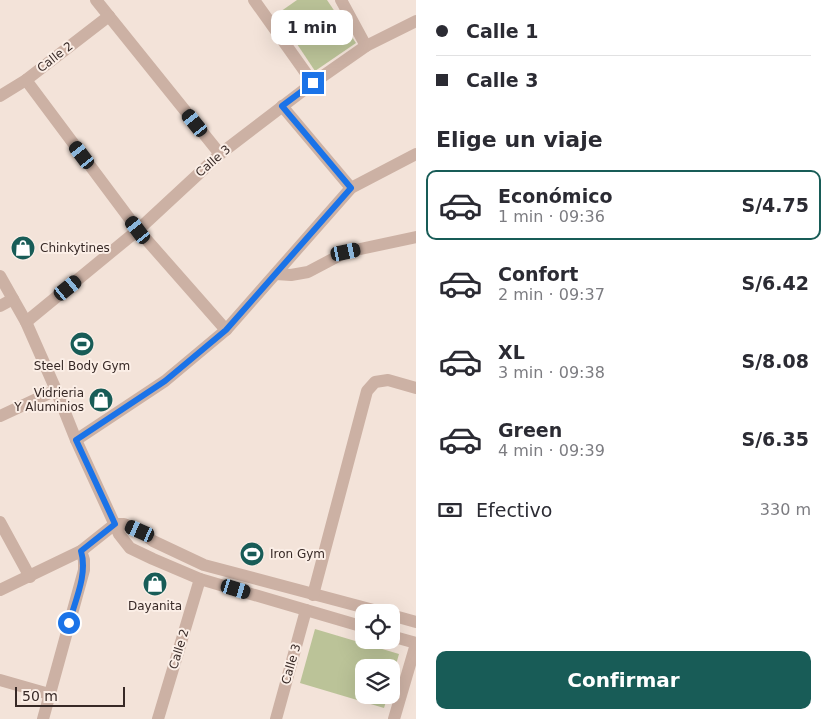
<!DOCTYPE html>
<html lang="es">
<meta charset="utf-8">
<style>
:root{--surface:#fff;--page:#f2f2f3;--text:#2b2b33;--muted:#7c7c81;--line:#e1e1e2;--accent:#185c57}
body{margin:0;font-family:"DejaVu Sans",sans-serif;background:var(--page);color:var(--text);height:100vh;display:flex;flex-direction:column;font-size:19px;white-space:nowrap}
*{box-sizing:border-box;margin:0}
p{font-size:16px;color:var(--muted)}
.icon{flex:none;width:28px;height:28px;fill:none;stroke:currentColor;stroke-width:2;stroke-linecap:round;stroke-linejoin:round}
.map{position:relative;flex:1;overflow:hidden}
.sheet{display:flex;flex-direction:column;background:var(--surface);width:415px}
.sheet>*{flex:none}
.top-card{display:grid;align-content:center;height:110px;padding:0 20px;background:var(--surface)}
.controls{position:absolute;left:355px;top:604px;display:grid;gap:10px}
.controls a{display:grid;place-items:center;width:45px;height:45px;border-radius:10px;background:var(--surface);box-shadow:0 5px 20px #0002;font-size:25px}
.scale{position:absolute;left:15px;bottom:12px;width:110px;box-sizing:border-box;padding-left:5px;border:2px solid #372926;border-top:0;font-size:14px;line-height:18px;white-space:nowrap;color:#372926;-webkit-text-stroke:4px #fbeee6;paint-order:stroke}
.end{position:absolute;width:22px;height:22px;margin:-11px;border:6px solid #1a73e8;background:#fff;box-shadow:0 0 0 2px #fff}
.from{border-radius:50%}
.bubble{position:absolute;height:35px;border-radius:10px;background:var(--surface);box-shadow:0 5px 20px #0002;font-size:16px;font-weight:800;line-height:35px;text-align:center}
.car{position:absolute;width:15px;height:30px;margin:-15px -8px;border-radius:6px;box-shadow:0 0 4px 1px #0007;background:linear-gradient(#222 24%,#8ab4d8 0 40%,#222 0 76%,#8ab4d8 0 86%,#222 0)}
.top-card b{display:flex;align-items:center;gap:18px;height:48px;font-size:19px}
.top-card b+b{border-top:1px solid var(--line)}
.top-card i{width:12px;height:12px;background:var(--text)}
ul{padding:0;list-style:none}
li{display:flex;align-items:center;gap:15px;height:70px;margin:0 10px 8px;padding:0 10px;border:2px solid transparent;border-radius:10px}
li div{flex:1}
li b{display:block;font-size:19px}
li em{font-style:normal;font-weight:800}
li.current{border-color:var(--accent)}
li>.icon{width:45px;height:45px;stroke-width:1.5}
h2{padding:0 20px;font-size:22px;line-height:60px}
.pay{display:flex;align-items:center;gap:12px;height:55px;padding:0 20px;font-size:19px}
.pay p{margin-inline-start:auto}
.action{display:flex;gap:10px;margin-top:auto;padding:10px 20px}
.action a{flex:1;height:58px;border-radius:10px;background:var(--accent);color:#fff;font-size:20px;font-weight:800;line-height:58px;text-align:center}
main{display:flex;flex:1;min-height:0}
.map>svg:first-child{display:block}
</style>
<main>
<div class="map">
<svg width="416" height="719" viewBox="0 0 416 719">
<rect width="100%" height="100%" fill="#f3e3d9"/>
<g fill="#bbc398">
<path d="M297,0h30l29,43 -41,28 -38,-57z"/>
<path d="M315,629l84,25 -8,28v-14h-27v27h24l-4,13 -84,-25z"/>
</g>
<g fill="none" stroke-linecap="round" stroke-linejoin="round">
<g stroke="#ccb1a4" stroke-width="12">
<path d="M96,0l124,154"/>
<path d="M254,0l59,83"/>
<path d="M341,0l25,46"/>
<path d="M26,80l112,150 88,100"/>
<path d="M0,96l26,-16 83,-64"/>
<path d="M282,106l69,82"/>
<path d="M276,274l15,1 17,-3 38,-20 70,-15"/>
<path d="M0,276l26,46 30,68 20,50 43,94 11,14 23,11 47,20 164,48"/>
<path d="M0,306l13,-7"/>
<path d="M26,322l112,-92 82,-76 93,-71 53,-37 50,-25"/>
<path d="M0,416l56,-26"/>
<path d="M76,440l89,-59 61,-51 125,-142 65,-34"/>
<path d="M0,522l30,55"/>
<path d="M115,524h9l16,7 13,10 51,24 177,47"/>
<path d="M0,590l81,-39 34,-27"/>
<path d="M313,595l54,-204 8,-9 13,-2 28,8"/>
<path d="M391,615l25,7"/>
<path d="M391,636l25,7"/>
<path d="M0,680l49,14"/>
<path d="M43,719l41,-149v-10l-3,-9"/>
<path d="M158,719l42,-140"/>
<path d="M276,719l30,-109"/>
<path d="M394,719l22,-75"/>
</g>
</g>
<g fill="none" stroke-linecap="round" stroke-linejoin="round">
<path stroke="#1a73e8" stroke-width="6" d="M69,623c6,-22 19,-49 12,-72l34,-27 -39,-84 89,-59 61,-51 125,-142 -69,-82 31,-23"/>
</g>
<defs>
<symbol id="shop-disc" viewBox="-11 -11 22 22"><circle r="9.5" fill="#185c57" stroke="#fbeee6"/><path d="M-5-2.5h2.3a2.7 3.5 0 0 1 5.4 0H5L5.5 6h-11ZM-1.5-2.5h3a1.5 2.3 0 0 0-3 0Z" fill="#fff"/></symbol>
<symbol id="stadium-disc" viewBox="-11 -11 22 22"><circle r="9.5" fill="#185c57" stroke="#fbeee6"/><path d="M0-5a6.5 5 0 1 0 0 10a6.5 5 0 1 0 0-10ZM-3.5-1.8h7v3.6h-7Z" fill="#fff"/></symbol>
</defs>
<g fill-rule="evenodd">
<use href="#shop-disc" x="9" y="234" width="28" height="28"/>
<use href="#stadium-disc" x="68" y="330" width="28" height="28"/>
<use href="#shop-disc" x="87" y="386" width="28" height="28"/>
<use href="#stadium-disc" x="238" y="540" width="28" height="28"/>
<use href="#shop-disc" x="141" y="570" width="28" height="28"/>
</g>
<g text-anchor="middle" dominant-baseline="central" stroke-width="4" stroke-linejoin="round" paint-order="stroke">
<g font-size="12" fill="#372926" stroke="#fbeee6">
<text transform="translate(55 57) rotate(-38)">Calle 2</text>
<text transform="translate(213 161) rotate(-41)">Calle 3</text>
<text transform="translate(179 649) rotate(-73)">Calle 2</text>
<text transform="translate(291 664) rotate(-74)">Calle 3</text>
</g>
<g font-size="12" fill="#372926" stroke="#fbeee6" text-anchor="start">
<text x="40" y="248">Chinkytines</text>
<text x="82" y="366" text-anchor="middle">Steel Body Gym</text>
<text x="84" y="393" text-anchor="end">Vidrieria<tspan x="84" dy="14">Y Aluminios</tspan></text>
<text x="270" y="554">Iron Gym</text>
<text x="155" y="606" text-anchor="middle">Dayanita</text>
</g>
</g>
</svg>
<div class="controls">
<a><svg class="icon" aria-label="locate" viewBox="0 0 24 24"><circle cx="12" cy="12" r="6"/><path d="M12 2v4M12 18v4M2 12h4M18 12h4"/></svg></a>
<a><svg class="icon" aria-label="layers" viewBox="0 0 24 24"><path d="M12 4l9 5-9 5-9-5zM3 14l9 5 9-5"/></svg></a>
</div>
<div class="scale">50 m</div>
<i class="end from" style="left:69px;top:623px"></i>
<i class="end" style="left:313px;top:83px"></i>
<div class="bubble" style="left:271px;top:10px;width:82px">1 min</div>
<i class="car" style="left:195px;top:123px;rotate:321deg"></i>
<i class="car" style="left:82px;top:155px;rotate:323deg"></i>
<i class="car" style="left:138px;top:230px;rotate:323deg"></i>
<i class="car" style="left:346px;top:252px;rotate:78deg"></i>
<i class="car" style="left:68px;top:288px;rotate:51deg"></i>
<i class="car" style="left:140px;top:531px;rotate:294deg"></i>
<i class="car" style="left:236px;top:589px;rotate:107deg"></i>
</div>
<section class="sheet">
<div class="top-card">
<b><i class="from"></i>Calle 1</b>
<b><i></i>Calle 3</b>
</div>
<h2>Elige un viaje</h2>
<ul>
<li class="current"><svg class="icon" aria-label="car" viewBox="0 0 24 24"><path d="M5 17H2v-5l4-1 3-4h7l3 4 3 1v5h-3M9 17h6M6 11h13"/><circle cx="7" cy="17" r="2"/><circle cx="17" cy="17" r="2"/></svg><div><b>Económico</b><p>1 min · 09:36</p></div><em>S/4.75</em></li>
<li><svg class="icon" aria-label="car" viewBox="0 0 24 24"><path d="M5 17H2v-5l4-1 3-4h7l3 4 3 1v5h-3M9 17h6M6 11h13"/><circle cx="7" cy="17" r="2"/><circle cx="17" cy="17" r="2"/></svg><div><b>Confort</b><p>2 min · 09:37</p></div><em>S/6.42</em></li>
<li><svg class="icon" aria-label="car" viewBox="0 0 24 24"><path d="M5 17H2v-5l4-1 3-4h7l3 4 3 1v5h-3M9 17h6M6 11h13"/><circle cx="7" cy="17" r="2"/><circle cx="17" cy="17" r="2"/></svg><div><b>XL</b><p>3 min · 09:38</p></div><em>S/8.08</em></li>
<li><svg class="icon" aria-label="car" viewBox="0 0 24 24"><path d="M5 17H2v-5l4-1 3-4h7l3 4 3 1v5h-3M9 17h6M6 11h13"/><circle cx="7" cy="17" r="2"/><circle cx="17" cy="17" r="2"/></svg><div><b>Green</b><p>4 min · 09:39</p></div><em>S/6.35</em></li>
</ul>
<div class="pay"><svg class="icon" aria-label="cash" viewBox="0 0 24 24"><path d="M3 7h18v10H3z"/><circle cx="12" cy="12" r="2"/></svg>Efectivo<p>330 m</p></div>
<div class="action"><a>Confirmar</a></div>
</section>
</main>
